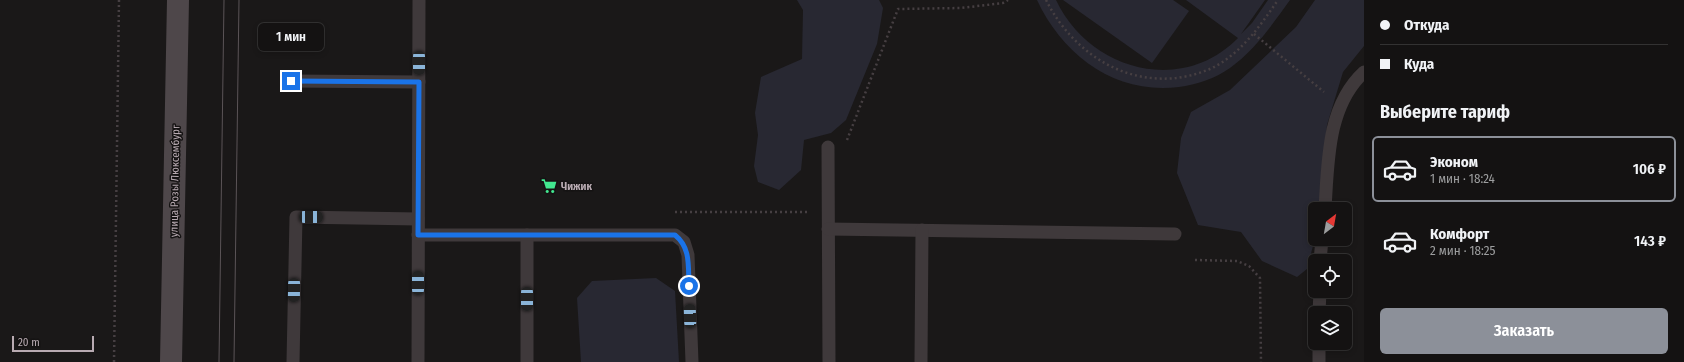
<!DOCTYPE html>
<html lang="ru">
<meta charset="utf-8">
<style>
:root{--surface:#141212;--page:#1d1b1b;--text:#f1f3f6;--muted:#9d9e9f;--line:#333232;--accent:#8c9099}
body{margin:0;font-family:"Fira Sans Condensed",sans-serif;background:var(--page);color:var(--text);height:100vh;display:flex;flex-direction:column;font-size:15px;white-space:nowrap}
*{box-sizing:border-box;margin:0}
p{font-size:13px;color:var(--muted)}
.icon{flex:none;width:22px;height:22px;fill:none;stroke:currentColor;stroke-width:2;stroke-linecap:round;stroke-linejoin:round}
.map{position:relative;flex:1;overflow:hidden}
.sheet{display:flex;flex-direction:column;background:var(--surface);width:320px}
.sheet>*{flex:none}
.hud{display:grid;align-content:center;height:88px;padding:0 16px;background:var(--surface)}
.needle{width:26px;rotate:31deg}
.controls{position:absolute;left:1308px;top:202px;display:grid;gap:8px}
.controls a{display:grid;place-items:center;width:44px;height:44px;border-radius:6px;background:var(--surface);box-shadow:0 2px 6px #0003,0 0 0 1px var(--line);font-size:20px}
.scale{position:absolute;left:12px;bottom:10px;width:82px;box-sizing:border-box;padding-left:4px;border:2px solid #b9abb2;border-top:0;font-size:11px;line-height:14px;white-space:nowrap;color:#b9abb2;-webkit-text-stroke:3px #151313;paint-order:stroke}
.end{position:absolute;width:18px;height:18px;margin:-9px;border:5px solid #1a73e8;background:#fff;box-shadow:0 0 0 2px #fff}
.from{border-radius:50%}
.bubble{position:absolute;height:28px;border-radius:6px;background:var(--surface);box-shadow:0 2px 6px #0003,0 0 0 1px var(--line);font-size:13px;font-weight:600;line-height:28px;text-align:center}
.car{position:absolute;width:12px;height:24px;margin:-12px -6px;border-radius:5px;box-shadow:0 0 3px 1px #0007;background:linear-gradient(#222 24%,#8ab4d8 0 40%,#222 0 76%,#8ab4d8 0 86%,#222 0)}
.hud b{display:flex;align-items:center;gap:14px;height:38px;font-size:15px}
.hud b+b{border-top:1px solid var(--line)}
.hud i{width:10px;height:10px;background:var(--text)}
ul{padding:0;list-style:none}
li{display:flex;align-items:center;gap:12px;height:66px;margin:0 8px 6px;padding:0 8px;border:2px solid transparent;border-radius:6px}
li div{flex:1}
li b{display:block;font-size:15px}
li em{font-style:normal;font-weight:600}
li.current{border-color:var(--accent)}
li>.icon{width:36px;height:36px;stroke-width:1.5}
h2{padding:0 16px;font-size:18px;line-height:48px}
.action{display:flex;gap:8px;margin-top:auto;padding:8px 16px}
.action a{flex:1;height:46px;border-radius:6px;background:var(--accent);color:#fff;font-size:16px;font-weight:600;line-height:46px;text-align:center}
main{display:flex;flex:1;min-height:0}
.map>svg:first-child{display:block}
</style>
<main>
<div class="map">
<svg width="1364" height="362" viewBox="0 0 1364 362">
<rect width="100%" height="100%" fill="#1a1818"/>
<g fill="#282832">
<path d="M797,0h82l4,8 -6,36 -31,76 -15,13 -27,7 -3,30 -22,20 -21,-8 -4,-16 4,-31 -3,-22 6,-36 41,-18 1,-49z"/>
<path d="M1037,0h19c33,70 125,96 182,38l-52,-38h79l-24,34 11,-11 16,-23h22c-18,25 -35,50 -60,68 -14,10 -34,17 -51,19 -63,8 -116,-31 -142,-87z"/>
<path d="M1063,0h110l16,11 -37,52z"/>
<path d="M1315,0h49v46l-21,26 -16,53 -6,84h-6v29l-8,31 -10,8 -35,-16 -21,-29 -43,-7 -21,-52 4,-35 10,-26 39,-22 66,-63z"/>
<path d="M656,278l19,13 4,71h-98l-4,-64 15,-17z"/>
</g>
<g fill="none" stroke-linecap="round" stroke-linejoin="round">
<g stroke="#463f42" stroke-width="2.5" stroke-dasharray="2 3" stroke-linecap="butt">
<path d="M1046,0c25,49 73,84 130,78 16,-2 34,-7 48,-17 23,-16 38,-38 54,-61"/>
<path d="M1254,34l70,58"/>
<path d="M847,140l51,-131 63,-1 42,-5 5,-3"/>
<path d="M675,212h132"/>
<path d="M1195,260l42,1 12,5 11,12 1,84"/>
<path d="M114,362l5,-362"/>
</g>
<g stroke="#3f393b" stroke-width="13">
<path d="M291,81l128,1"/>
<path d="M828,147l1,215"/>
<path d="M1325,209c3,-47 2,-103 39,-137"/>
<path d="M828,229l347,5"/>
<path d="M418,235h257l9,7 4,13 4,107"/>
<path d="M527,235v127"/>
<path d="M1320,261l2,-22"/>
<path d="M1319,313l1,-22"/>
<path d="M293,362l3,-145 122,2"/>
<path d="M418,362l1,-362"/>
<path d="M921,362l1,-132"/>
<path d="M1319,362v-19"/>
</g>
<path stroke="#4e474a" stroke-width="22" d="M171,362l7,-362"/>
<g stroke="#5b5457" stroke-width="1">
<path d="M219,362l5,-362"/>
<path d="M234,362l5,-362"/>
</g>
</g>
<g fill="none" stroke-linecap="round" stroke-linejoin="round">
<path stroke="#1a73e8" stroke-width="5" d="M291,81l128,1 -1,153h257c16,13 13,31 14,51"/>
</g>
<defs>
<symbol id="supermarket-bare" viewBox="-9 -9 18 18"><path d="M-6-5.5h2.5l.6 2H6L4.5 2H-2.5L-4.4-4H-6ZM-1.5 3.2a1.3 1.3 0 1 0 .1 0ZM3 3.2a1.3 1.3 0 1 0 .1 0Z" fill="#42e890" stroke="#151313" stroke-width="2.5" paint-order="stroke"/></symbol>
</defs>
<g fill-rule="evenodd">
<use href="#supermarket-bare" x="538" y="175" width="22" height="22"/>
</g>
<g text-anchor="middle" dominant-baseline="central" stroke-width="3" stroke-linejoin="round" paint-order="stroke">
<g font-size="11" fill="#b9abb2" stroke="#151313">
<text transform="translate(175 181) rotate(-89)">улица Розы Люксембург</text>
</g>
<g font-size="11" font-weight="bold" fill="#b9abb2" stroke="#151313" text-anchor="start">
<text x="561" y="186">Чижик</text>
</g>
</g>
</svg>
<div class="controls">
<a><svg class="needle" viewBox="-14 -14 28 28"><path d="M0-13l5 13h-10z" fill="#e53935"/><path d="M0 13l5-13h-10z" fill="#9d9e9f"/></svg></a>
<a><svg class="icon" aria-label="locate" viewBox="0 0 24 24"><circle cx="12" cy="12" r="6"/><path d="M12 2v4M12 18v4M2 12h4M18 12h4"/></svg></a>
<a><svg class="icon" aria-label="layers" viewBox="0 0 24 24"><path d="M12 4l9 5-9 5-9-5zM3 14l9 5 9-5"/></svg></a>
</div>
<div class="scale">20 m</div>
<i class="end from" style="left:689px;top:286px"></i>
<i class="end" style="left:291px;top:81px"></i>
<div class="bubble" style="left:258px;top:23px;width:66px">1 мин</div>
<i class="car" style="left:419px;top:63px;rotate:180deg"></i>
<i class="car" style="left:311px;top:217px;rotate:91deg"></i>
<i class="car" style="left:418px;top:283px;rotate:0deg"></i>
<i class="car" style="left:294px;top:290px;rotate:181deg"></i>
<i class="car" style="left:527px;top:299px;rotate:180deg"></i>
<i class="car" style="left:690px;top:316px;rotate:358deg"></i>
</div>
<section class="sheet">
<div class="hud">
<b><i class="from"></i>Откуда</b>
<b><i></i>Куда</b>
</div>
<h2>Выберите тариф</h2>
<ul>
<li class="current"><svg class="icon" aria-label="car" viewBox="0 0 24 24"><path d="M5 17H2v-5l4-1 3-4h7l3 4 3 1v5h-3M9 17h6M6 11h13"/><circle cx="7" cy="17" r="2"/><circle cx="17" cy="17" r="2"/></svg><div><b>Эконом</b><p>1 мин · 18:24</p></div><em>106 ₽</em></li>
<li><svg class="icon" aria-label="car" viewBox="0 0 24 24"><path d="M5 17H2v-5l4-1 3-4h7l3 4 3 1v5h-3M9 17h6M6 11h13"/><circle cx="7" cy="17" r="2"/><circle cx="17" cy="17" r="2"/></svg><div><b>Комфорт</b><p>2 мин · 18:25</p></div><em>143 ₽</em></li>
</ul>
<div class="action"><a>Заказать</a></div>
</section>
</main>
